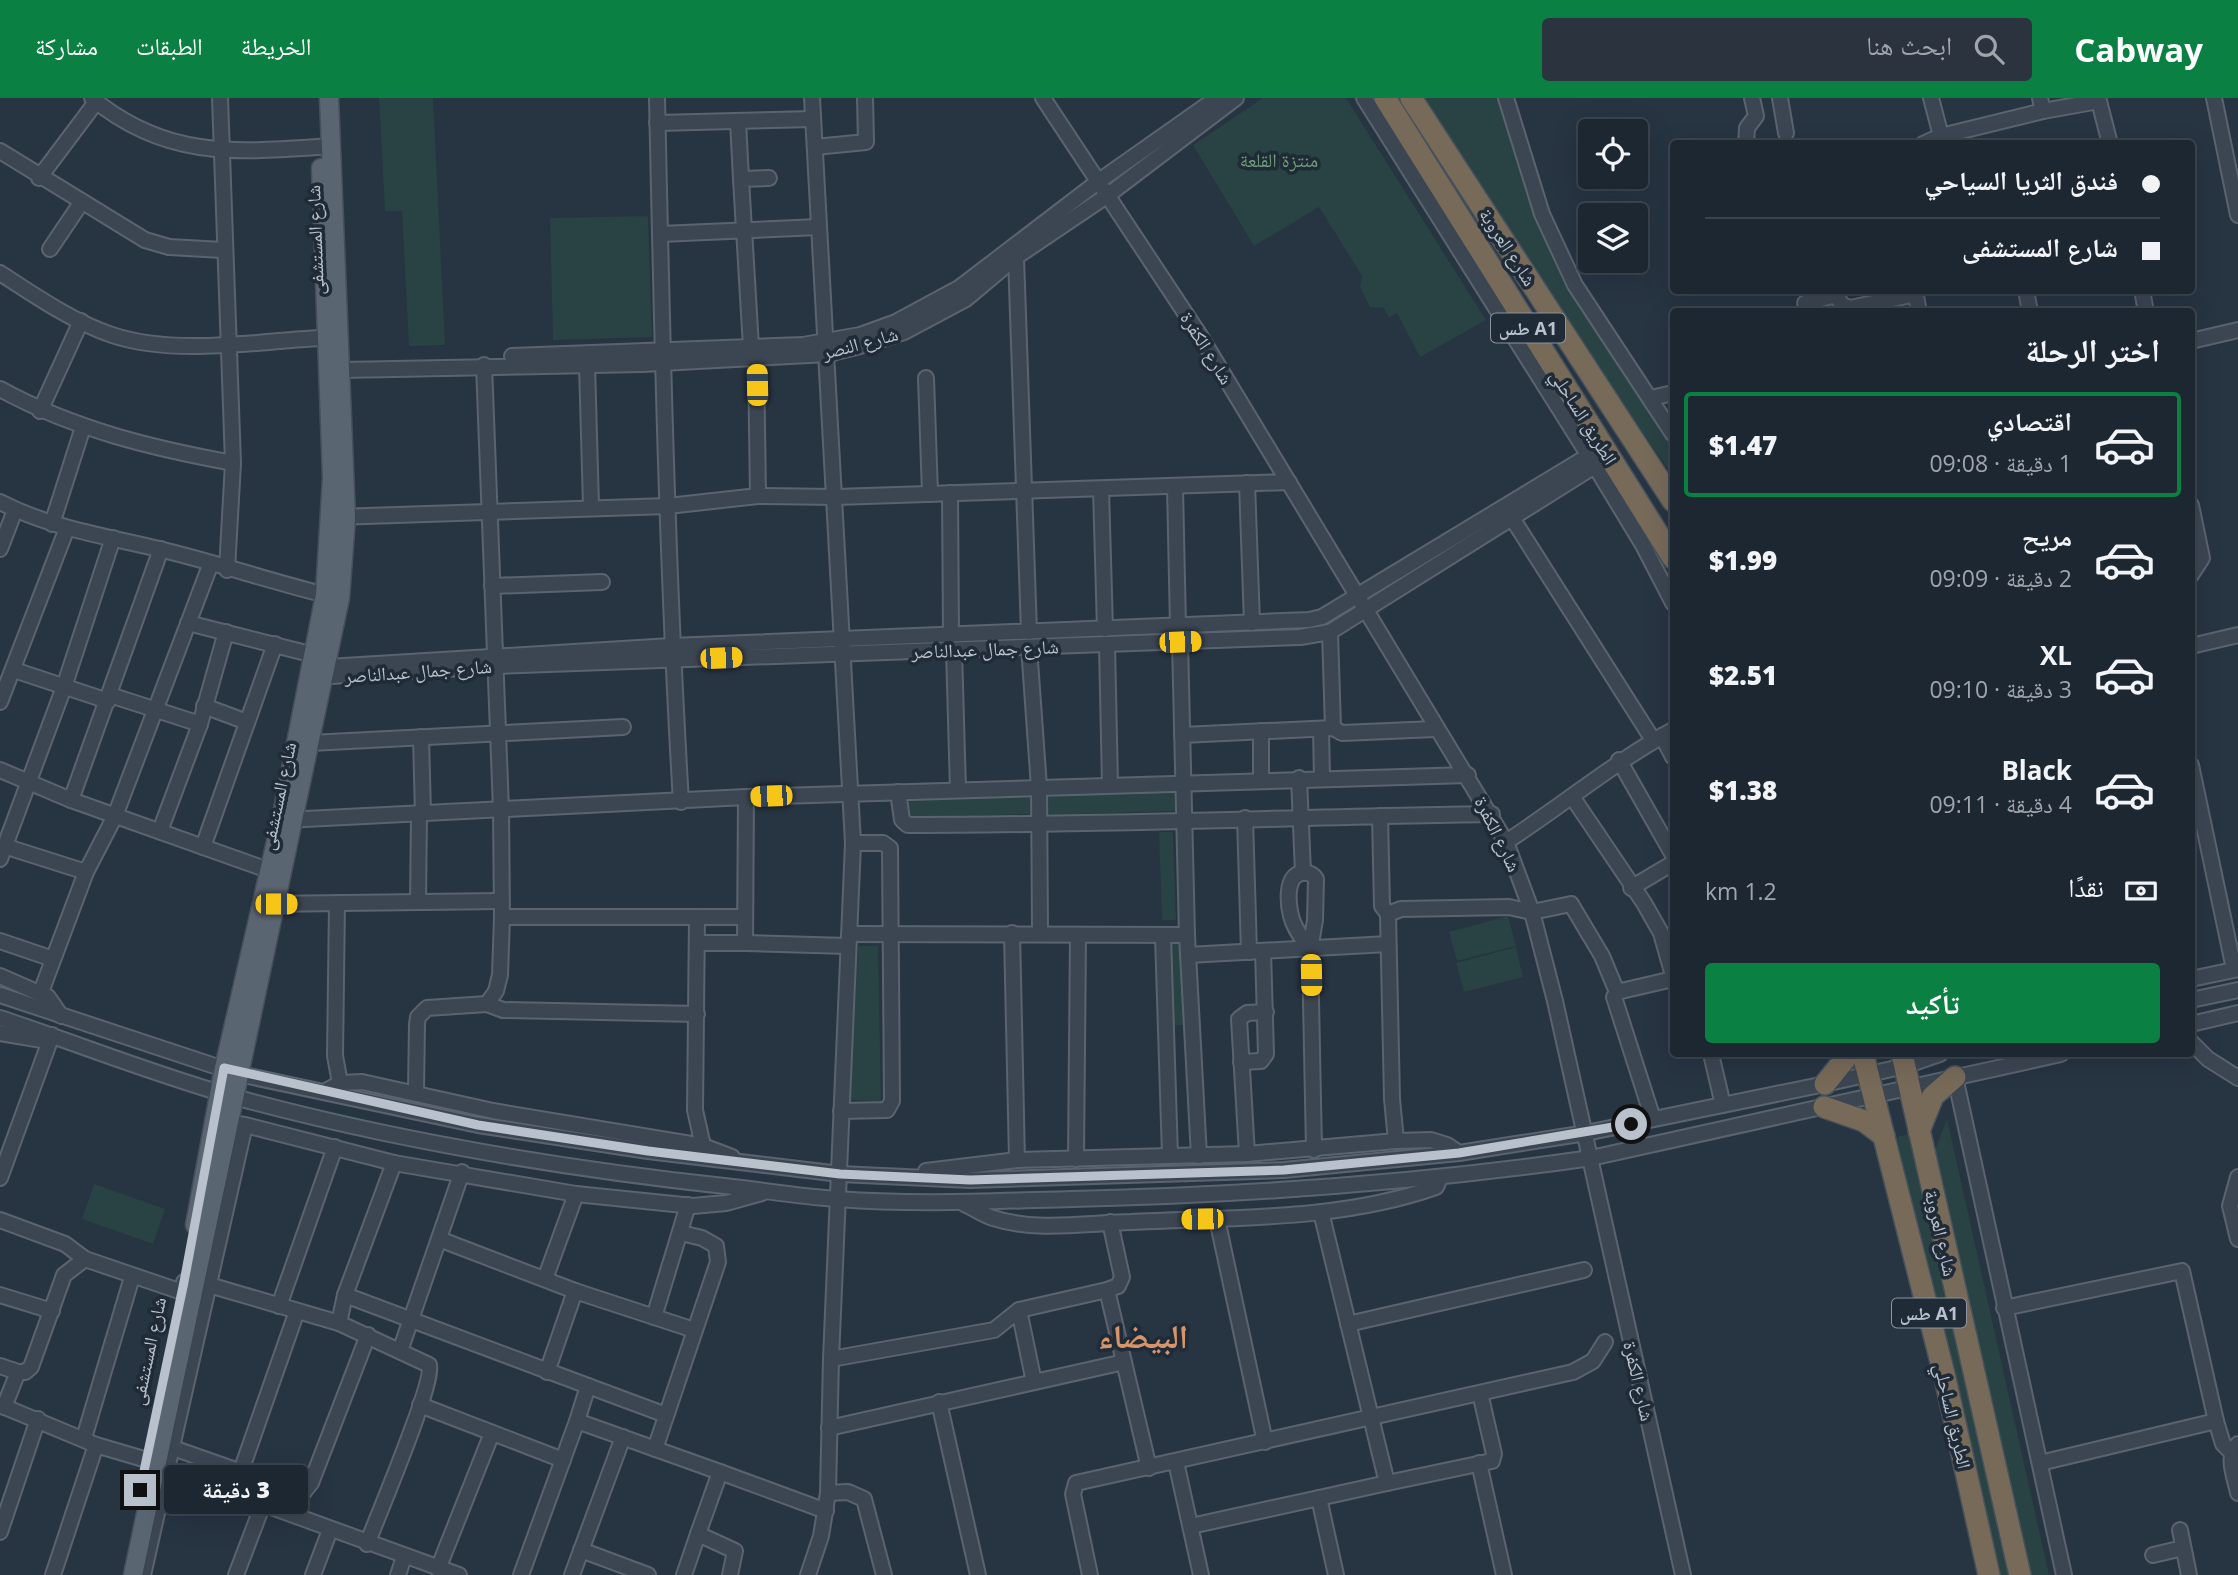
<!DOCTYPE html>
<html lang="ar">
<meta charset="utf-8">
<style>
:root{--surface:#1d2732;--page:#2a333e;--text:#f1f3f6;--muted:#a0a5ac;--line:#3b444d;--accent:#0b8043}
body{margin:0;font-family:"Open Sans","Noto Naskh Arabic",sans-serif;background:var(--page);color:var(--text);direction:rtl;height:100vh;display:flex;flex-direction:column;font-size:26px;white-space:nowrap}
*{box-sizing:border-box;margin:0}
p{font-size:23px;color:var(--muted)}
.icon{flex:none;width:38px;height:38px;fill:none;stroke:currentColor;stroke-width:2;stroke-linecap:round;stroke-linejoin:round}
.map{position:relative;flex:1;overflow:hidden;direction:ltr}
.panel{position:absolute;left:1670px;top:210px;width:525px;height:749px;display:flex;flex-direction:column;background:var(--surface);border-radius:7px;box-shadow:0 7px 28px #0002,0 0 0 2px var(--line);direction:rtl}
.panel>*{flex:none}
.banner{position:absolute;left:1670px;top:42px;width:525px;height:154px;border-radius:7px;box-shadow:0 7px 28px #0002,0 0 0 2px var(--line);direction:rtl;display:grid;align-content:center;height:154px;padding:0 35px;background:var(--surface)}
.controls{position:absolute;left:1578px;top:21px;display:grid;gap:14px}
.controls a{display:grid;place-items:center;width:70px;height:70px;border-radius:7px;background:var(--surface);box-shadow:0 7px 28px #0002,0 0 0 2px var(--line);font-size:35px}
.end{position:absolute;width:32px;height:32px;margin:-16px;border:9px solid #b9c1cc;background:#111;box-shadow:0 0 0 4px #111}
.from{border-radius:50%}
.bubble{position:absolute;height:49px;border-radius:7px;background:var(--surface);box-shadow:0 7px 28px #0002,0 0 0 2px var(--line);font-size:23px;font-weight:800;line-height:49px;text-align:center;direction:rtl}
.car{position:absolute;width:21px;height:42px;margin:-21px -10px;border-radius:9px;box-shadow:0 0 5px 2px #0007;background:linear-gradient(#f5c518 24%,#345 0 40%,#f5c518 0 76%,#345 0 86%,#f5c518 0)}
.banner b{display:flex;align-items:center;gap:24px;height:66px;font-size:26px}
.banner b+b{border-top:2px solid var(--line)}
.banner i{width:18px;height:18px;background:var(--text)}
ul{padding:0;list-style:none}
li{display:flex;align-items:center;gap:21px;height:105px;margin:0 14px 10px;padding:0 21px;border:4px solid transparent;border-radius:7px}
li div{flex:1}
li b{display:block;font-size:26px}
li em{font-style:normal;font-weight:800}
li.current{border-color:var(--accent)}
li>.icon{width:63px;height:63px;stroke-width:1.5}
h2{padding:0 35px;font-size:32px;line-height:84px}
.pay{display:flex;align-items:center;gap:18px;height:77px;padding:0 35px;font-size:26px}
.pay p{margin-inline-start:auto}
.action{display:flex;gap:14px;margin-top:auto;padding:14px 35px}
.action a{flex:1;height:80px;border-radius:7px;background:var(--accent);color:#fff;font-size:28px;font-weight:800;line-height:80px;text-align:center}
header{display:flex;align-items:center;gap:42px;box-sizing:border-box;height:98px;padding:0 35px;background:var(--accent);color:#fff}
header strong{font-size:33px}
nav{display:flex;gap:38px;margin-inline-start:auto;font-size:24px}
.search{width:490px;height:63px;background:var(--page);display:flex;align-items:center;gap:18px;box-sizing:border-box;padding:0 24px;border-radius:7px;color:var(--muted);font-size:26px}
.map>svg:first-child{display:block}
</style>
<header>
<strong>Cabway</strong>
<div class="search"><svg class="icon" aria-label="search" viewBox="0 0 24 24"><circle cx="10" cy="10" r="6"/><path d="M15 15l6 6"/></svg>ابحث هنا</div>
<nav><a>الخريطة</a><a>الطبقات</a><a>مشاركة</a></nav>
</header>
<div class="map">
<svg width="2238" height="1477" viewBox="0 0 2238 1477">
<rect width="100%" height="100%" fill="#273442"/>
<g fill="#294243">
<path d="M379,0h54l12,247 -36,1 -7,-135h-17z"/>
<path d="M1263,0h83l140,222 -66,37 -23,-44 -8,5 -5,-10 -14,-1 -10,-20 2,-11 -43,-69 -65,39 -61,-101z"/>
<path d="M1423,0h79l59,179 112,171v28l-130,-188z"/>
<path d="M648,118l4,121 -99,3 -3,-122z"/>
<path d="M1177,694l1,19 -130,4 -1,-20z"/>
<path d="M1036,696v20l-130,3 -1,-20z"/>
<path d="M1159,734h14l3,88h-14z"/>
<path d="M1508,818l8,30 -59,15 -8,-29z"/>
<path d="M1166,839h14l3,88h-14z"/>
<path d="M858,848h20l3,155 -31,-1z"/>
<path d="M1516,849l7,30 -59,15 -8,-29z"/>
<path d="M1947,1021l102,456h-21l-93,-425z"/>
<path d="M1908,1036l102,441h-16l-97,-438z"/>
<path d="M94,1086l71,25 -12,35 -71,-25z"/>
</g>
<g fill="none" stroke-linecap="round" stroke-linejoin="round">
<defs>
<g id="minor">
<path d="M92,0c76,63 149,54 240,48"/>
<path d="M220,0l13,365 -6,107"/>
<path d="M657,0c5,235 10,470 24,704"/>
<path d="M1043,0l156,236 307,508 26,70 23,89 128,574"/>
<path d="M1364,0l225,358 54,89 30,58"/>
<path d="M1506,0l36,116 33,71 98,149"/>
<path d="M1780,0l6,35"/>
<path d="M1931,0l10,38 102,-25"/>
<path d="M2040,0l3,13 56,-10 11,43"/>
<path d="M2214,0l24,117"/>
<path d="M738,23l3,58"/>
<path d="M657,25l156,-4"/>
<path d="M1746,46l1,-16 9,-12 -4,-18"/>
<path d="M1923,46l18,-8"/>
<path d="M815,49l51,-5 -1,-44"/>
<path d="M0,53l145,89 24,7 54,3"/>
<path d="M39,80l57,-76"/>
<path d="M660,136l159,-7"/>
<path d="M50,151l31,-46"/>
<path d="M1016,159l13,375"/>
<path d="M0,175c34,22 73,49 112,62 66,22 153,5 223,2"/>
<path d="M1915,192l4,22"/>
<path d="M2026,192l4,22"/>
<path d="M2142,192l4,22"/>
<path d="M1805,205l31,-8 6,10 8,3 66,-14"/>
<path d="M2191,243l47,-11"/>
<path d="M751,249l-10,-168 28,-1"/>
<path d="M512,258l291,-11 57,-10 36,-13 63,-34 140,-107 118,-83"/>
<path d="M756,260l2,138"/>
<path d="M484,267l17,445 1,107 -2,58 -4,16 -9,13"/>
<path d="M587,267l4,141"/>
<path d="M333,278l9,-6 300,-6 186,-10 40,-10 36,-12 62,-33 50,-42 92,-62 128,-97"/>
<path d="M926,280l4,116"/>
<path d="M0,291c73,40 151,59 233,74"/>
<path d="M1651,300l22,-5"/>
<path d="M40,313l41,-90"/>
<path d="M1247,385l5,140"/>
<path d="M1175,389l3,139"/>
<path d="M1101,391l4,140"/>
<path d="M950,395l1,142"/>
<path d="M0,404c50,26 105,34 159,47 59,14 116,34 175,48"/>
<path d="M2191,407l11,53 -11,17"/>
<path d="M336,419l332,-11 90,-10 78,1 453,-15"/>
<path d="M1512,420l141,222"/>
<path d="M52,426l31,-97"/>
<path d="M0,451l15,-39"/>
<path d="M492,488l110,-4"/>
<path d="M188,525l126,32"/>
<path d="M1330,534l3,96"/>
<path d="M1180,544l7,293 12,221"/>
<path d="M1107,547l3,140"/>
<path d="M2191,548l47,-11"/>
<path d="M1029,549l10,140 1,145"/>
<path d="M954,552l4,140"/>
<path d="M317,566l11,3 343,-21 638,-26 13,-3 281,-170"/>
<path d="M14,572l94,31"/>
<path d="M315,579l181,-11 804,-29 30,-5 279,-175"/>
<path d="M110,597l90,29"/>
<path d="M0,604l67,-174"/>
<path d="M204,608l43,16"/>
<path d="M1321,631l1,49"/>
<path d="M1182,637l151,-7 9,5 93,-4"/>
<path d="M1662,638l11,21"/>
<path d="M421,639l2,77"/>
<path d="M310,645l313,-16"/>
<path d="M1619,662l54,95"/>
<path d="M2191,667l43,204"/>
<path d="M0,672l71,30 197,70"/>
<path d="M1299,680l4,95"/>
<path d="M1261,682v-49"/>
<path d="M898,694l4,28 6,5c195,0 389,-8 584,-11"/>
<path d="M1573,700l71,105 17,30 11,39 1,7 -56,13"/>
<path d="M71,702l90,-251"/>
<path d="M1380,718l2,90 6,8 4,185 4,42"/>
<path d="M1245,720l4,134"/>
<path d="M285,722l461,-23 722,-22"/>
<path d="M160,733l40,-107 26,-92"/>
<path d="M1506,744c57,-37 108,-80 167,-112"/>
<path d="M4,748l82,26"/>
<path d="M203,749l72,-203"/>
<path d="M0,761l64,-172 49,-149"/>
<path d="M1631,790l42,-25"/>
<path d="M418,804l1,-88"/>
<path d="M337,805l-2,153 5,27"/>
<path d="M265,806l236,-3"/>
<path d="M1388,816l13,-5 108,-2 23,5 39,-8 31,52 15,36 -3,5 39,122"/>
<path d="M502,819h243"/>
<path d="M697,820l-2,192 8,36"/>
<path d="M1012,835l5,227"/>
<path d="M849,836l338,1"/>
<path d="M1163,838l7,220"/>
<path d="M0,843l53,18"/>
<path d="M698,845h47l1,-146"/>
<path d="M745,845l103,3"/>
<path d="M1310,852c-7,-11 -16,-21 -19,-34 -3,-12 -6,-41 11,-43 7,-1 11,1 14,6l-1,41 -5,30 4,200"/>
<path d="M1188,857l200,-11"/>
<path d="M0,878l48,21 13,19"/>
<path d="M2191,881l47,-10"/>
<path d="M41,894l45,-120 29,-56 96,-253"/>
<path d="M0,897l239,79 239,51 170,26 192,23 130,6 314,-10 175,-17 127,-20 239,-49 80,-18 35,-12"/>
<path d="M2191,902l47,-10"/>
<path d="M0,920c79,26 158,58 238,80 162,44 329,71 495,89 35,4 70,10 105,12 78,6 157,2 235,0 174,-4 345,-16 518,-41l470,-104"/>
<path d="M2191,926l47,-11"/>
<path d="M0,935l47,8"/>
<path d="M2191,944l17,17 30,19"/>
<path d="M1711,956l12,51"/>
<path d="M1241,964l20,-1 5,-7 -3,-103"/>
<path d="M1955,979l109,498"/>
<path d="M324,994l16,-9 22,-1 131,29 210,35 29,11"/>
<path d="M416,994l1,-68 1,-7 9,-9 60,-4 16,6 194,4"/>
<path d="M841,1013l46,-1 5,-9 -2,-253 -7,-5h-30"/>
<path d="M245,1027l149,38 182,31 117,12 33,-3 36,-10"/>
<path d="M1247,1056l-8,-135 8,-6 19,-1"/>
<path d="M1076,1061l2,-223"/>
<path d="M926,1073l91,-11 230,-6 149,-13 35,-1 16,5 12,8"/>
<path d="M2238,1079l-8,29 8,33"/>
<path d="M0,1080l52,-143"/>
<path d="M964,1106c10,4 19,11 29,14 43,14 94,5 138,4 101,-5 209,-1 305,-35l4,-9"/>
<path d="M1321,1114l66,271 -68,15 17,77"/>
<path d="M1217,1121l48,223"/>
<path d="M0,1122l65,24 20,15 97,33"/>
<path d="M1110,1124l12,55 -4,9 -11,4 42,178"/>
<path d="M439,1141l136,52 119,39"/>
<path d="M545,1181l31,-85"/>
<path d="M184,1184l25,3 130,38 90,42c6,16 -52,153 -62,179"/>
<path d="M0,1197l52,16"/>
<path d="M345,1197l243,91 -11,35"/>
<path d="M279,1208l56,-159"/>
<path d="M2004,1210l178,-37 34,150"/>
<path d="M1019,1212l15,72"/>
<path d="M654,1219l34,-112"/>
<path d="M339,1225l6,-28 49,-132"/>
<path d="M1348,1226l236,-54"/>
<path d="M400,1253l62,-179"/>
<path d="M831,1261l163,-29 25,-20 88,-20"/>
<path d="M0,1268l18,6"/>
<path d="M547,1274l28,-81"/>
<path d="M588,1288l78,29"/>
<path d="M939,1304l39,173"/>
<path d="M0,1307l96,40 51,15"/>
<path d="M420,1307l143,55"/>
<path d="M4,1309l14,-35h7l6,-5 33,-92 21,-16"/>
<path d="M829,1330l295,-66"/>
<path d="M84,1340l48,-161"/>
<path d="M2238,1346c-13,12 -3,33 0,49"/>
<path d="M173,1350l94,33"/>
<path d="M655,1351l63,-187 -2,-16 -14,-8 -21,-5"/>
<path d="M1176,1364l25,113"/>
<path d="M1479,1365l25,112"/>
<path d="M2040,1365l176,-42 7,23 8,8"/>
<path d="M241,1373l56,-160"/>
<path d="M1387,1385l105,-22 2,-7 -14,-61"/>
<path d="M828,1395l20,-1 16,7 20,76"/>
<path d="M299,1400l12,-15 57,-148"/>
<path d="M263,1406l196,71"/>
<path d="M1191,1428l128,-28"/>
<path d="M2180,1432l9,45"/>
<path d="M0,1434l38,-113"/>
<path d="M698,1436l22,-62 106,39"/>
<path d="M581,1452l67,25"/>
<path d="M2153,1457l30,-7"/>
<path d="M438,1471l54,-136"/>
<path d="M53,1477l43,-130"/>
<path d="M143,1477l102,-450 -7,-1"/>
<path d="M236,1477l27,-71 4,-23 26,10 6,7 -3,8"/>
<path d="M313,1477l17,-45"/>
<path d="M398,1477l6,-18"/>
<path d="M521,1477l56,-154 143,51"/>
<path d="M572,1477l51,-138"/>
<path d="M684,1477l14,-41 37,17 -5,24"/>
<path d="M808,1477l13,-39 7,-43 3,-134 22,-516 -41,-745"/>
<path d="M1090,1477l-17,-81 3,-11 497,-111 20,-11 12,-19"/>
</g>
<g id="major">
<path d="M195,1127l29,-157 57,-248 44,-225 7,-117 -11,-310"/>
<path d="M133,1477l207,-977 6,-80 -17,-420"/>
</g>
<g id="highway">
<path d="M1385,0l288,460"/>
<path d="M1411,0l262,403"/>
<path d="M1863,956l82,324 44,197"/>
<path d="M1902,956l118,521"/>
<path d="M1825,986l24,-30"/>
<path d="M1824,1009l40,14 20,15"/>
<path d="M1919,1033l14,-35 22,-19"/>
</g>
</defs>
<use href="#minor" stroke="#5a646f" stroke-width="18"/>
<use href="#major" stroke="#454f5b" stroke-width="21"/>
<use href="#highway" stroke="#46515d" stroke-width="24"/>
<use href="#minor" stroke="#3c4652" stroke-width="14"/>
<use href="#major" stroke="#5a6572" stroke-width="18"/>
<use href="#highway" stroke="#786a59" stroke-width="21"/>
</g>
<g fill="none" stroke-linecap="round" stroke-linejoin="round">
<path stroke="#b9c1cc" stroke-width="9" d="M140,1392l44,-208 40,-214 254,57 170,26 192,23 130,6 314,-10 175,-17 172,-29"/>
</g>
<g text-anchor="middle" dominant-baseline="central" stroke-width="7" stroke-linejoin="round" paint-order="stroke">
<g fill="#202b38" stroke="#8b94a0" stroke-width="2">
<rect x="1491" y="215.5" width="74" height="29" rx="5"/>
<rect x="1892" y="1200.5" width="74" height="29" rx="5"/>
</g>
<g font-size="18" font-weight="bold" fill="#b9c1cc">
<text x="1528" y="230">طس A1</text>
<text x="1929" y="1215">طس A1</text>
</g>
<g font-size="19" fill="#709c78" stroke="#202b38">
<text x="1279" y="62">منتزة القلعة</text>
</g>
<g font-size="19" fill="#b9c1cc" stroke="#202b38">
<text transform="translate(315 142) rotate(-92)">شارع المستشفى</text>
<text transform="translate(1508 149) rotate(57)">شارع العروبة</text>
<text transform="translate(860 245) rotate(-15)">شارع النصر</text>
<text transform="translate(1207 250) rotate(58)">شارع الكفرة</text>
<text transform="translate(1584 319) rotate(58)">الطريق الساحلي</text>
<text transform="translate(985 551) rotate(-2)">شارع جمال عبدالناصر</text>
<text transform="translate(418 573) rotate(-4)">شارع جمال عبدالناصر</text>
<text transform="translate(278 698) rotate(-78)">شارع المستشفى</text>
<text transform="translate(1498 736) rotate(64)">شارع الكفرة</text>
<text transform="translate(1941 1135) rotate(77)">شارع العروبة</text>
<text transform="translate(148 1253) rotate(-78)">شارع المستشفى</text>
<text transform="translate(1639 1283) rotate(77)">شارع الكفرة</text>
<text transform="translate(1953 1318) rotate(77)">الطريق الساحلي</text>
</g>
<g font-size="33" font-weight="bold" fill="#d5946b" stroke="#202b38">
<text x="1143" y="1237">البيضاء</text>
</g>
</g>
</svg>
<div class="controls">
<a><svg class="icon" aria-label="locate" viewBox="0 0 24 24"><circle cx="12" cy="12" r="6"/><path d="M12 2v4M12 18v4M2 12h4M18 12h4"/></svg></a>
<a><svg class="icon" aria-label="layers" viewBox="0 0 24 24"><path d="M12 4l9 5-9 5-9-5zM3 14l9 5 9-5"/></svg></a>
</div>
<i class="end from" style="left:1631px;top:1026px"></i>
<i class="end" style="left:140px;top:1392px"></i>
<div class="bubble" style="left:164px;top:1367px;width:144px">3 دقيقة</div>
<i class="car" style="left:757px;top:287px;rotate:359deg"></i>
<i class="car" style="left:1180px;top:544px;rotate:88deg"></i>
<i class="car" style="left:721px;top:560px;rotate:88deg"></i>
<i class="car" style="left:771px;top:698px;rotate:268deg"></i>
<i class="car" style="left:276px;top:806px;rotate:90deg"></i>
<i class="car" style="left:1311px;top:877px;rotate:179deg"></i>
<i class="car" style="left:1202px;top:1121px;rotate:269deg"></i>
<div class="banner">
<b><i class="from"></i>فندق الثريا السياحي</b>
<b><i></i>شارع المستشفى</b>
</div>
<section class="panel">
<h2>اختر الرحلة</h2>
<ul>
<li class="current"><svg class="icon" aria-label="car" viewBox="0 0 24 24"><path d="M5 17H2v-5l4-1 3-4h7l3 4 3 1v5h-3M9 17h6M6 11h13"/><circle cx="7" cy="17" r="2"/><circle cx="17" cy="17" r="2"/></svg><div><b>اقتصادي</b><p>1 دقيقة · 09:08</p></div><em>$1.47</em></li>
<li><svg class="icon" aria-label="car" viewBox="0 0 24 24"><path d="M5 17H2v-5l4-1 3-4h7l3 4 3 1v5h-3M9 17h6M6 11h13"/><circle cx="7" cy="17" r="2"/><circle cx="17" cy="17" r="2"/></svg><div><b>مريح</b><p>2 دقيقة · 09:09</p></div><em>$1.99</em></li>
<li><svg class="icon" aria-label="car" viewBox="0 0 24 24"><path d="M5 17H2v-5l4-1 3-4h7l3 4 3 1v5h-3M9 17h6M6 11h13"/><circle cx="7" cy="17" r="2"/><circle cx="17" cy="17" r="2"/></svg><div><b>XL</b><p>3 دقيقة · 09:10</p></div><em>$2.51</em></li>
<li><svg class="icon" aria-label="car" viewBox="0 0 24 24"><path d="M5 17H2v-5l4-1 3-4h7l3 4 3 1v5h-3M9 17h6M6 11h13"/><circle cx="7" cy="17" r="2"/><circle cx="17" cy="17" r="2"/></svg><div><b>Black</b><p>4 دقيقة · 09:11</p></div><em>$1.38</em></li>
</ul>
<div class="pay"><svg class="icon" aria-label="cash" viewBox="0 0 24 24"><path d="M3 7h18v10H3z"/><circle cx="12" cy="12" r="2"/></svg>نقدًا<p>1.2 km</p></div>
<div class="action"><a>تأكيد</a></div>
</section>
</div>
